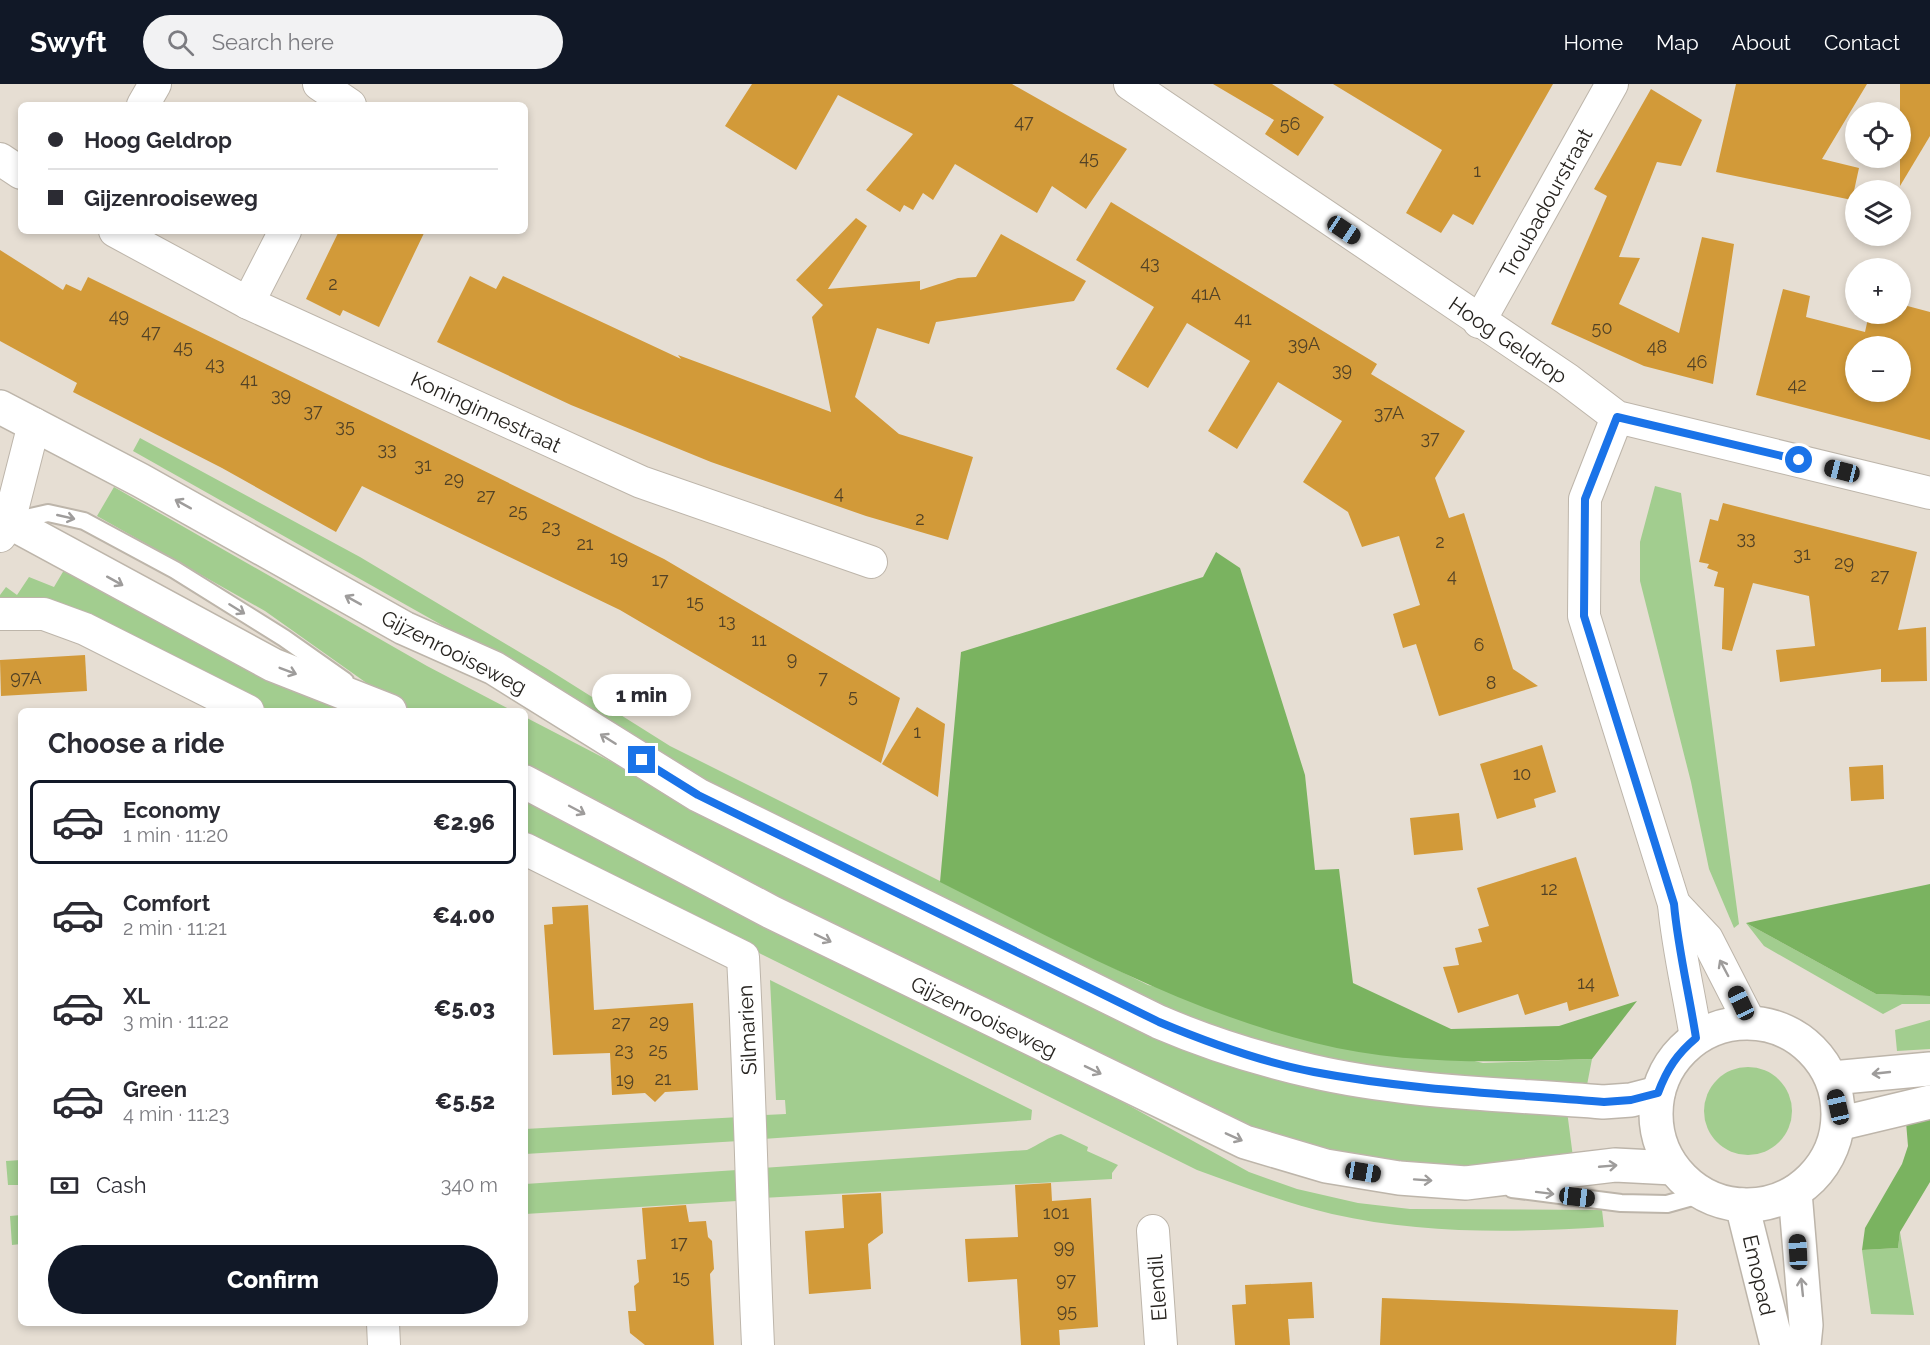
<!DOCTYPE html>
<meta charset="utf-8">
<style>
:root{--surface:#fff;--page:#f2f2f3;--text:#2b2b33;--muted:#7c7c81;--line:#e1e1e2;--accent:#111827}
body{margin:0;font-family:Raleway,sans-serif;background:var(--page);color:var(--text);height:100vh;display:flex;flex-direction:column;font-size:22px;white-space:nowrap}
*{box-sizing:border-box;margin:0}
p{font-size:20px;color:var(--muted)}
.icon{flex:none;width:33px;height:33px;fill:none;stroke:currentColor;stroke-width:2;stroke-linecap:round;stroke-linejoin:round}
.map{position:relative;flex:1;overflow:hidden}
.panel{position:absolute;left:18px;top:624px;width:510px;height:618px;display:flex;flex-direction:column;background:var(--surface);border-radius:9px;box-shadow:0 3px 9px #0003}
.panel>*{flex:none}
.banner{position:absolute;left:18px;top:18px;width:510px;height:132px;border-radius:9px;box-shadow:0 3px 9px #0003;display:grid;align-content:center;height:132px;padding:0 30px;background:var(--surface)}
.fabs{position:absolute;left:1845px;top:18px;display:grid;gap:12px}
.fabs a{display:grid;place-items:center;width:66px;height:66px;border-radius:50%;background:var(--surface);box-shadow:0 3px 9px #0003;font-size:30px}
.end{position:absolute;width:27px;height:27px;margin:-14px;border:8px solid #1a73e8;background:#fff;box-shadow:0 0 0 3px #fff}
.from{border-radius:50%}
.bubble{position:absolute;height:42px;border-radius:21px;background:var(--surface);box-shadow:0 3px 9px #0003;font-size:20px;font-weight:800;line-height:42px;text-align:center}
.car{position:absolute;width:18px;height:36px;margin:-18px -9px;border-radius:8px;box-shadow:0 0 4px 2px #0007;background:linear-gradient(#222 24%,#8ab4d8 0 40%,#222 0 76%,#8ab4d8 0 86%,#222 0)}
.banner b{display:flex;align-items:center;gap:21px;height:57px;font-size:22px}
.banner b+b{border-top:2px solid var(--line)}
.banner i{width:15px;height:15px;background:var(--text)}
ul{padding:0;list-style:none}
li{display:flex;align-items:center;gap:18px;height:84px;margin:0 12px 9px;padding:0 18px;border:3px solid transparent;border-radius:9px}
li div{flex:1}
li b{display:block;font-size:22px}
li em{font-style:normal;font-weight:800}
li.selected{border-color:var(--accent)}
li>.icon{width:54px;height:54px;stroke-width:1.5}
h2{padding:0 30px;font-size:27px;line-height:72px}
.pay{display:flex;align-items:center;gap:15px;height:66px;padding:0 30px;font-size:22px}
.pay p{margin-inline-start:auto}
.action{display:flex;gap:12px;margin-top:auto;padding:12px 30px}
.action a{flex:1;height:69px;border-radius:36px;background:var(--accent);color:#fff;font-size:24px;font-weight:800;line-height:69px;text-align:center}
header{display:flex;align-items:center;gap:36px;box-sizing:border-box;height:84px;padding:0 30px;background:var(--accent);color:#fff}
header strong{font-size:28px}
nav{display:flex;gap:33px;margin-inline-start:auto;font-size:21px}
.search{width:420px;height:54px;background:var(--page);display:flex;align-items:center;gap:15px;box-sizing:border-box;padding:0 21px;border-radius:33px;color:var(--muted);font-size:22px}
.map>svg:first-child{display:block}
</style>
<header>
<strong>Swyft</strong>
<div class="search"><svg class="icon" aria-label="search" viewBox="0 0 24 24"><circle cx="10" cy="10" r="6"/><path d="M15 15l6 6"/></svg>Search here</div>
<nav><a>Home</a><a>Map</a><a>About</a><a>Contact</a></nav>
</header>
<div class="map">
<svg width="1930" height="1261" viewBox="0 0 1930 1261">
<rect width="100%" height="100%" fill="#e6ded3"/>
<g fill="#a2cd8f">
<path d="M140,354l220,119 186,111 124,78 478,239 335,78 109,-4 -5,26 -195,-13 -119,-21 -87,-30 -504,-248 -196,-123 -353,-199z"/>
<path d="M1655,402l26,7 58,431 -5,4 -25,-59 -18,-87 -51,-201v-39z"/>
<path d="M114,403l313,179 86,45h-107l-141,-100 -168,-95z"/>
<path d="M67,481l291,146h-87l-214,-106 -57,-1v-9l6,-8 11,8 12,-18 25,10z"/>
<path d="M525,633l262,136 354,175 426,83 6,46 -68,8h-95l-106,-16 -66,-22 -713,-355z"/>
<path d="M525,711l484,244 240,133 48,17 61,14 52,6 192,1 2,17c-91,6 -183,7 -272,-13 -46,-11 -91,-28 -135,-44l-672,-333z"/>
<path d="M1746,839l130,71 54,2v8h-28l-19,10 -119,-68z"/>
<path d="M770,896l262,130 -1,10 -268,19 2,-24 21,-1 -1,-14h-9z"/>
<path d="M1930,936v29l-33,2 -2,-21z"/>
<circle cx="1748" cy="1027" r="44"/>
<path d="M740,1033l-1,24 -214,13v-25z"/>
<path d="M1061,1050l27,13 -1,4 31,14 -6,8v6l-351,19v-30l266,-18c11,-5 23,-14 34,-16z"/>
<path d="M21,1076v25h-13l-2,-24z"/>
<path d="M737,1086v31l-212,13v-30z"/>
<path d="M21,1131v29l-9,1 -2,-29z"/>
<path d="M1900,1148l14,83 -43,-1 -9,-64 36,-2z"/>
</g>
<g fill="#7ab360">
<path d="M1216,468l24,16 65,207 10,95 24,-1 14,114 98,46 108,-3 78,-25 -45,58c-92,3 -186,7 -277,-16 -133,-33 -253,-100 -375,-161l21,-230 242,-75z"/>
<path d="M1930,800v112l-54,-2 -130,-71z"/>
<path d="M1930,1032v66l-30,50 -2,16 -36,2 3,-22 37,-64 6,-18 -2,-24z"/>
</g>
<g fill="#d29a39" fill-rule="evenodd">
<path d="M752,0h260l115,65 -41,60 -34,-23 -15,27 -82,-49 -22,36 -10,-7 -10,17 -9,-5 -4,7 -34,-22 47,-56 -75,-39 -42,75 -71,-44z"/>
<path d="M1213,0h59l52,33 -26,39 -33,-22 9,-14z"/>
<path d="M1333,0h220l-80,141 -20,-11 -12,19 -35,-20 36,-63z"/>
<path d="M1736,0h131l-45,75 37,9 -7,32 -136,-28z"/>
<path d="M1900,0h30v52l-30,50z"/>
<path d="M1651,5l51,31 -21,46 -24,-4 -38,95 21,1 -21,46 60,29 23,-96 32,7 -21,140 -69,-18 -93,-42 56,-128 -13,-7z"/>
<path d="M1111,118l266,162 -6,10 94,57 -30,47 14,40 15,-5 49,156 25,17 -99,30 -23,-72 -13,4 -10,-34 27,-9 -21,-69 -37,11 -14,-35 -45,-30 39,-61 -64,-39 -41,67 -29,-18 42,-70 -63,-38 -39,65 -32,-19 38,-62 -78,-47z"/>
<path d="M856,134l11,8 -39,63 92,-8v9l38,-12 18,-1 25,-43 85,47 -12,20 -138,21 -7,22 -52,-16 -22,69 44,37 74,23 -25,83 -82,-24 -155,-54 -140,-57 -134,-63 33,-66 26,13 7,-13 178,83 -3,-4 153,57 -19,-95 11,-12 -27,-25z"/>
<path d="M339,147h86l-46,96 -36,-17 -3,6 -34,-17z"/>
<path d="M0,166l63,40 3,-6 15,7 7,-14 576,282 236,139 -19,65 -261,-153 -258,-124 -26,46 -114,-64 -149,-76 4,-9 -77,-42z"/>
<path d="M1783,205l27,7 -4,21 59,15 4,-18h31v-10l30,8v128l-174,-45zM1856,262h44v46h-44z"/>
<path d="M1723,419l194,49 -19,78 28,-3 1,54 -46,1v-13l-101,13 -4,-32 39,-4 -6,-50 -56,-13 -21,68 -10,-2 2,-61 -10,-2 4,-14 -11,-4 2,-4 -10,-2 11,-43 8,2z"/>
<path d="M85,571l2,36 -86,5 -1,-36z"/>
<path d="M917,623l28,17 -7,73 -56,-33z"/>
<path d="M1542,661l14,47 -22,7 2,8 -39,12 -17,-55z"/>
<path d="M1883,681l1,34 -33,2 -2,-34z"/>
<path d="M1459,729l4,37 -49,5 -4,-37z"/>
<path d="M1576,773l43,139 -50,15 -2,-9 -42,13 -7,-21 -60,19 -15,-46 16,-2 -4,-17 27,-6 -4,-13 11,-3 -12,-38z"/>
<path d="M588,821l6,105 99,-7 5,87 -33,2 -10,10 -10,-9 -33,2 -2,-42 -57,2 -9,-130 9,-1 -1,-17z"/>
<path d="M1051,1099l1,18 39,-3 7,129 -39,3 1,15h-39l-4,-66 -49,3 -3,-43 53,-2 -3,-52z"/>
<path d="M881,1109l2,40 -15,11 3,45 -62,5 -4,-63 39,-3 -2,-33z"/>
<path d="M686,1121l3,17 17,-1 2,16 4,4 2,28 -4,5 4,71h-69l-15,-12 -2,-22h8l-2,-25 5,-4 -2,-22 9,-1 -4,-51z"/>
<path d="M1312,1198l2,36 -26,1 2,26h-55l-3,-40 14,-1 -1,-19z"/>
<path d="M1382,1214l296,12 -2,35h-296z"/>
</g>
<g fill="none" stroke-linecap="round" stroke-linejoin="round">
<defs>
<g id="service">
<path d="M13,437l35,-8 36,8 91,49 109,68 61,43"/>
<path d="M1512,1105l109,14 46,1 36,-10"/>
</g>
<g id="minor">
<path d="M319,0l31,21"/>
<path d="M1130,0l437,295 50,38 313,76"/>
<path d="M143,21l12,-21"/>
<path d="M0,75l21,14"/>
<path d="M115,147l133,72 393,179 230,80"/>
<path d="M248,219l37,-72"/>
<path d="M1479,238l133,-238"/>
<path d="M1617,333l-32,82 -1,117 90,288c4,45 15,89 22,134"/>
<path d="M0,452l9,-14 25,-98"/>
<path d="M0,530h44l41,15 163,82"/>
<path d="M525,765l218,108c7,129 9,258 15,388"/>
<path d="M1674,820l33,35 42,82"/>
<path d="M1153,1147l8,114"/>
<path d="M383,1239l1,22"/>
</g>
<g id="secondary">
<path d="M0,323l140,73 264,148 90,40 204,127 461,227c49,21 100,37 152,49 95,22 196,23 292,31l28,-2 27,-7"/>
<path d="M0,433l273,148 117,46"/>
<path d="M525,698l246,130 474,230 81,24 73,12 67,5 149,-18 58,3"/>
<circle cx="1747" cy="1030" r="91"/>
<path d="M1832,994l98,-9"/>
<path d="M1838,1040l92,-22"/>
<path d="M1795,1108l11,133 -2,20"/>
<path d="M1742,1121l35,140"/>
</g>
</defs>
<use href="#service" stroke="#bdb5aa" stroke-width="20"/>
<use href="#minor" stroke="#bdb5aa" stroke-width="34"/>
<use href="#secondary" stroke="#bdb5aa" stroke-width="36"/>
<use href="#service" stroke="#fff" stroke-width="16"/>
<use href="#minor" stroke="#fff" stroke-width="32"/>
<use href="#secondary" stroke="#fff" stroke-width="33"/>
</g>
<defs><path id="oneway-shaft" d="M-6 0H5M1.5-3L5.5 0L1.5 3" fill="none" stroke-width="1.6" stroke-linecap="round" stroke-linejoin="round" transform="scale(1.5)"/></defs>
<g stroke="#9e9c9b">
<use href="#oneway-shaft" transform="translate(183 420) rotate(-151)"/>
<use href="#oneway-shaft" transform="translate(66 433) rotate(13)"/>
<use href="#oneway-shaft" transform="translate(115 497) rotate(29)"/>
<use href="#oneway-shaft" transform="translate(353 516) rotate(-151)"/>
<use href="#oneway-shaft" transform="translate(237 525) rotate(32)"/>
<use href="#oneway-shaft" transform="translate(288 587) rotate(21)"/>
<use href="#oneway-shaft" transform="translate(608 655) rotate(-148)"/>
<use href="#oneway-shaft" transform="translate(577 726) rotate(28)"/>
<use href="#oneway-shaft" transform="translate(823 854) rotate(26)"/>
<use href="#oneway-shaft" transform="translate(1724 884) rotate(-118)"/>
<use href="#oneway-shaft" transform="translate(1093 986) rotate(26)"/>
<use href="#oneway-shaft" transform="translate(1881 989) rotate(174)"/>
<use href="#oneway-shaft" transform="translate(1234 1053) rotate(24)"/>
<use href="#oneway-shaft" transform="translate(1608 1082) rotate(-5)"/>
<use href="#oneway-shaft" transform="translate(1423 1096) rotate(4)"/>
<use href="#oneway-shaft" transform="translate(1545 1109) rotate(7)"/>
<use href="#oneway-shaft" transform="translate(1802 1203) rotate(-96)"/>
</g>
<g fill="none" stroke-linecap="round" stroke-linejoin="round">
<path stroke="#1a73e8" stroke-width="8" d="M642,676l56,35 461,227c50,21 102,40 155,50 95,18 193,22 290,30l27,-2 27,-7c9,-24 19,-39 38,-55 -7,-45 -18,-89 -22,-134l-90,-288 1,-117 32,-82 182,43"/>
</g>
<g text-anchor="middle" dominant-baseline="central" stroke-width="6" stroke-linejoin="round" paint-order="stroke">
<g font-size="18" fill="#524226">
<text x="1024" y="37">47</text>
<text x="1290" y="39">56</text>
<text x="1089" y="73">45</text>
<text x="1477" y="86">1</text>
<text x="1150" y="178">43</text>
<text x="333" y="199">2</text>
<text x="1206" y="209">41A</text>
<text x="119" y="231">49</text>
<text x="1243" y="234">41</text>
<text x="1602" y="243">50</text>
<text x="151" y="247">47</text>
<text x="1304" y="259">39A</text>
<text x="183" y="262">45</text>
<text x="1657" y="262">48</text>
<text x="1697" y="277">46</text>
<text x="215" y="279">43</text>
<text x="1342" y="285">39</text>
<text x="249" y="295">41</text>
<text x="1797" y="300">42</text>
<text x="281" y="310">39</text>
<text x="313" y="326">37</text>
<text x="1389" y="328">37A</text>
<text x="345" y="341">35</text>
<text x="1430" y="353">37</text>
<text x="387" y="364">33</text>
<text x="423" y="380">31</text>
<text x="454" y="394">29</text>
<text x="839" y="408">4</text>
<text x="486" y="411">27</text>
<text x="518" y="426">25</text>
<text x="920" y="434">2</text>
<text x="551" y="442">23</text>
<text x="1746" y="453">33</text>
<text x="1440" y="457">2</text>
<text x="585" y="459">21</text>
<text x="1802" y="469">31</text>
<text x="619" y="473">19</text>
<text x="1844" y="478">29</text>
<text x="1452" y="491">4</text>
<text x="1880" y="491">27</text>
<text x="660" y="495">17</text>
<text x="695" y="517">15</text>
<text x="727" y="536">13</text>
<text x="759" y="555">11</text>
<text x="1479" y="560">6</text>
<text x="792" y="574">9</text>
<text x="26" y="593">97A</text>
<text x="823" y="593">7</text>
<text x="1491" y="598">8</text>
<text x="853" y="611">5</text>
<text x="917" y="647">1</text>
<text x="1522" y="689">10</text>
<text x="1549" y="804">12</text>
<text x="1586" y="898">14</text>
<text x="659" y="937">29</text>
<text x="621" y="938">27</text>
<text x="624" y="965">23</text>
<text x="658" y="965">25</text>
<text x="663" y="994">21</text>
<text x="625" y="995">19</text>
<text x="1056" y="1128">101</text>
<text x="679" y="1158">17</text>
<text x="1064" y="1162">99</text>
<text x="681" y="1192">15</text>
<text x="1066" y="1195">97</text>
<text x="1067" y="1226">95</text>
</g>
<g font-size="21" fill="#272420" stroke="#fff">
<text transform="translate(1546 119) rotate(-61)">Troubadourstraat</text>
<text transform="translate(1508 256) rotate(34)">Hoog Geldrop</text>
<text transform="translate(486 328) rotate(25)">Koninginnestraat</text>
<text transform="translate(454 568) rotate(27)">Gijzenrooiseweg</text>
<text transform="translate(984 933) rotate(26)">Gijzenrooiseweg</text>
<text transform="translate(747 946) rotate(-93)">Silmarien</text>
<text transform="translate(1759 1191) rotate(77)">Emopad</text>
<text transform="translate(1157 1204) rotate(-94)">Elendil</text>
</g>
</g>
</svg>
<div class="fabs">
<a><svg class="icon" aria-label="locate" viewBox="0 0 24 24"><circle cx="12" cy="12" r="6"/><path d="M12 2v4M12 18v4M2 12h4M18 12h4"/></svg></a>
<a><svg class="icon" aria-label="layers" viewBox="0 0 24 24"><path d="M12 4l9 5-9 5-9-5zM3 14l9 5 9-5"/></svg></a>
<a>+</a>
<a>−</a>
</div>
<i class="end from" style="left:1799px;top:376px"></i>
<i class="end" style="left:642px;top:676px"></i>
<div class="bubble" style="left:592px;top:590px;width:99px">1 min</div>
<i class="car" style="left:1344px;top:146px;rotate:124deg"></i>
<i class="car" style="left:1842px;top:387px;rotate:284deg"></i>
<i class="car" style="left:1741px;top:919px;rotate:335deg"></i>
<i class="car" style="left:1838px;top:1023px;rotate:347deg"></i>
<i class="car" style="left:1363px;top:1088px;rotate:99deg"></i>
<i class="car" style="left:1577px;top:1113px;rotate:97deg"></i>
<i class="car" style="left:1798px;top:1168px;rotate:357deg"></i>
<div class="banner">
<b><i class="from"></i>Hoog Geldrop</b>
<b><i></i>Gijzenrooiseweg</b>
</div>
<section class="panel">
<h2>Choose a ride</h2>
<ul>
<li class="selected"><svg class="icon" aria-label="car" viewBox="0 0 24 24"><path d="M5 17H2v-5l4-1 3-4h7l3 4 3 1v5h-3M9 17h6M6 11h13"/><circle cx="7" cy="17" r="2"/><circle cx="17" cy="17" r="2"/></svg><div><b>Economy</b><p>1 min · 11:20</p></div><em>€2.96</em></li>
<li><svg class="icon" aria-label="car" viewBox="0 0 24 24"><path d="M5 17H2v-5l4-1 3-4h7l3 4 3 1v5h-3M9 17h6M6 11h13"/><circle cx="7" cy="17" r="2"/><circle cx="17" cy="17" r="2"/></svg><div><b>Comfort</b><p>2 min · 11:21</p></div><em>€4.00</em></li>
<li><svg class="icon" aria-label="car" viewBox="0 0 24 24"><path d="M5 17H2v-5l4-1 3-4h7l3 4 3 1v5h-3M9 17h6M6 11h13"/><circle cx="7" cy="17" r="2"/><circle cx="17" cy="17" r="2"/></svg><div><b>XL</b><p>3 min · 11:22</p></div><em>€5.03</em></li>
<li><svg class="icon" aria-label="car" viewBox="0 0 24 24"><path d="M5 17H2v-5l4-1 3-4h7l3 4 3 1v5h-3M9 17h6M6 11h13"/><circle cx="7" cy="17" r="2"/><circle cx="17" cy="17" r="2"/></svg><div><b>Green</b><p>4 min · 11:23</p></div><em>€5.52</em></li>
</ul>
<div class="pay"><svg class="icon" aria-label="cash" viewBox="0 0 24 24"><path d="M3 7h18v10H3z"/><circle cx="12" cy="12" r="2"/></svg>Cash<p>340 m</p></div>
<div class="action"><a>Confirm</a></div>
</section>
</div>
